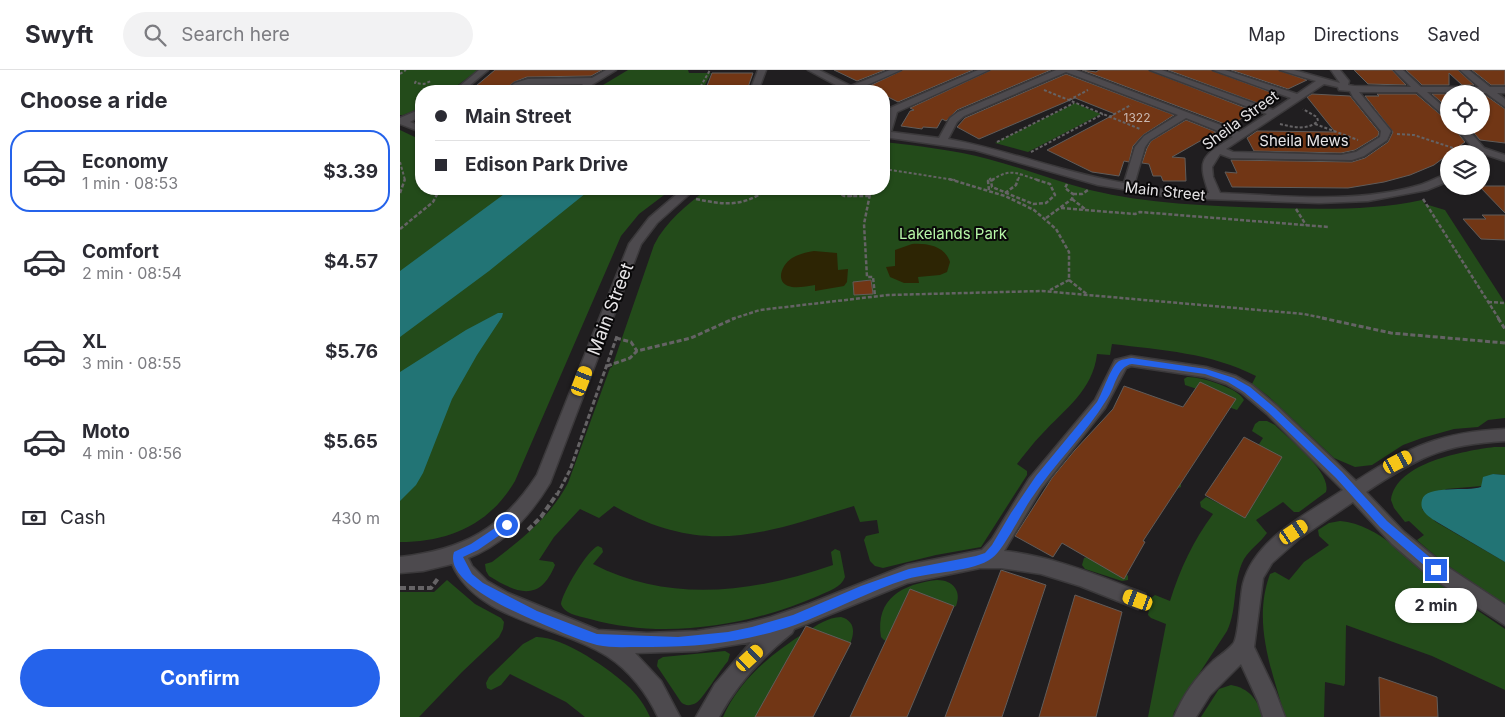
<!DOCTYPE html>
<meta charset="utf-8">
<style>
:root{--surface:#fff;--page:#f2f2f3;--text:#2b2b33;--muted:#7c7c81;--line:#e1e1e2;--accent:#2563eb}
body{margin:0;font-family:Inter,sans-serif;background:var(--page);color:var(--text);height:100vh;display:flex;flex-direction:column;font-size:19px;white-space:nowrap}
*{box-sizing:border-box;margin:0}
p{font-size:16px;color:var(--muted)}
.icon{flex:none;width:28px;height:28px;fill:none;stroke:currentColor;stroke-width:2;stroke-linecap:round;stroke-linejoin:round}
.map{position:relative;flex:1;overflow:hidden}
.side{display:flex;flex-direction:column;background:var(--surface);width:400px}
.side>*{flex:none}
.top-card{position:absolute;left:15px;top:15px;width:475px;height:110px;border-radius:20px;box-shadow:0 1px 4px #0004;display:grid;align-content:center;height:110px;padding:0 20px;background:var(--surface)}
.tools{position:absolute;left:1040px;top:15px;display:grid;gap:10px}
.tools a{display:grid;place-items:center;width:50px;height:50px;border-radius:50%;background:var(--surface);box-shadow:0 1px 4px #0004;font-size:25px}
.end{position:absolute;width:22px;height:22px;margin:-11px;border:6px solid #2563eb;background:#fff;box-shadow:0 0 0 2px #fff}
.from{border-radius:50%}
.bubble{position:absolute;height:35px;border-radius:18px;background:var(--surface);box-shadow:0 1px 4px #0004;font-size:16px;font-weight:700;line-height:35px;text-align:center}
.car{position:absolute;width:15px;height:30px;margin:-15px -8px;border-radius:6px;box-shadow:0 0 4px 1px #0007;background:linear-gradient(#f5c518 24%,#345 0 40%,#f5c518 0 76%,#345 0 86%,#f5c518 0)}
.top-card b{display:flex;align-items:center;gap:18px;height:48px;font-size:19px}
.top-card b+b{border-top:1px solid var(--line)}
.top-card i{width:12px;height:12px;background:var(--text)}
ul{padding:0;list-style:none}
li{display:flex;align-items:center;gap:15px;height:82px;margin:0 10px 8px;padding:0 10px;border:2px solid transparent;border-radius:20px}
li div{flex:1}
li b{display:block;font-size:19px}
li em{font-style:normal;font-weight:700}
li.current{border-color:var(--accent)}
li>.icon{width:45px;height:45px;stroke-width:1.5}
h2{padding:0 20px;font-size:22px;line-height:60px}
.pay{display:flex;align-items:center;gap:12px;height:55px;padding:0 20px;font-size:19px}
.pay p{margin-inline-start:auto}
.primary-button{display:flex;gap:10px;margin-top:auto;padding:10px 20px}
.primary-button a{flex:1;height:58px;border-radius:30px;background:var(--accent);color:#fff;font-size:20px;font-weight:700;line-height:58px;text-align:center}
header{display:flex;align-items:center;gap:30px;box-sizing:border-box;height:70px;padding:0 25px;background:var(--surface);border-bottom:1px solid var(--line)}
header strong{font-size:24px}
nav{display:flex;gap:28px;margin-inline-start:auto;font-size:18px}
.search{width:350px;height:45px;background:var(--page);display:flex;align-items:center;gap:12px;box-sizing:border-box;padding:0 18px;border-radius:28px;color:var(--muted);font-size:19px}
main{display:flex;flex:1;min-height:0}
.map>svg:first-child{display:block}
</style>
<header>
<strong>Swyft</strong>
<div class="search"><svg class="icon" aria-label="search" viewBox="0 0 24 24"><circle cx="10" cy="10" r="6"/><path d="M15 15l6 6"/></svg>Search here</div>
<nav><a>Map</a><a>Directions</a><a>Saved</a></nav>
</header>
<main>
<section class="side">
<h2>Choose a ride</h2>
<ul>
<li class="current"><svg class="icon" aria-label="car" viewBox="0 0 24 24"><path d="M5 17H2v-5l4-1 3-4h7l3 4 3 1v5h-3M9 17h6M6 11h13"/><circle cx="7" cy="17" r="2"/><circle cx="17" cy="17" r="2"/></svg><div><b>Economy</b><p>1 min · 08:53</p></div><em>$3.39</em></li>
<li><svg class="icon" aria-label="car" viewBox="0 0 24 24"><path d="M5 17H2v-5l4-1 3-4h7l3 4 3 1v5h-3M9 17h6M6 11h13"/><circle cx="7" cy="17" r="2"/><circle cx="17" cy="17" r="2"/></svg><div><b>Comfort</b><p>2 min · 08:54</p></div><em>$4.57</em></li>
<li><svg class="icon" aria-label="car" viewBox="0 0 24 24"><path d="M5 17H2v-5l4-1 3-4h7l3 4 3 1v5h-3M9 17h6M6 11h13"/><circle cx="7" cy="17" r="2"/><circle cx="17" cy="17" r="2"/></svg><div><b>XL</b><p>3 min · 08:55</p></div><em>$5.76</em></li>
<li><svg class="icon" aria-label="car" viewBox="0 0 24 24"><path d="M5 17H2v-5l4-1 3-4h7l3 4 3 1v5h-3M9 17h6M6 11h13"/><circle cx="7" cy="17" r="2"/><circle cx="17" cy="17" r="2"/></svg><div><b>Moto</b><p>4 min · 08:56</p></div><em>$5.65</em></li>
</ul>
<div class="pay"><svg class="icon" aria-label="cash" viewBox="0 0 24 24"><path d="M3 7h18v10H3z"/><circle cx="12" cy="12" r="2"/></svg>Cash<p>430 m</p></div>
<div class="primary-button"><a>Confirm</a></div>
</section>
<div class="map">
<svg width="1105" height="647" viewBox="0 0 1105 647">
<rect width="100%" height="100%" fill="#201e20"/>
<g fill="#234b1a">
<path d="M0,0h78l-28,21h-29v17l-18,7h-3z"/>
<path d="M228,0h60l1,3h22l-9,18h-109z"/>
<path d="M675,33l26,11 -73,38 -33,-9z"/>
<path d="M0,60l21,10v49h251l-33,25 -18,22 -106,245c-26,44 -66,61 -115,61z"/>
<path d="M484,72c35,4 70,8 104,17 35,9 68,22 102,31 58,14 118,16 177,18 52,1 104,3 155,-8l3,4 20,6 60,93v115l-17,2 -10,7 -24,2 -32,9 -19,7 -31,20 -17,2 -21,-9 -66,-62 -16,-12 4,-8c-45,-23 -94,-26 -144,-32l-2,11 -13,-1c-4,36 -32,55 -55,80 -9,9 -17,20 -25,30l10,7v4l-46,72 -45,8 -53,13 -8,-2 -5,-5 -6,-21 2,-4 13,-3 -2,-13 -17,2 -6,-16c-92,28 -150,51 -240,0l-15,12 -19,-9 -26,28 -15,23 14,2 2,3c-15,37 -37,29 -66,11l-3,-5 -1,-7 7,-2c30,-23 58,-45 76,-79l42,-115 2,-1 42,-122c12,-24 33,-40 53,-56h177z"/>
<path d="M787,307c12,-1 52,11 57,23l-7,10 -14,-5 -42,77v5l-7,3 -50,82 4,4v4l-6,1 -37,-12 -3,-4 2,-7 3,-1 110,-168 -12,-4 -1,-6z"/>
<path d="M859,351h8l8,4c14,14 57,47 51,67l-27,20h-5l-11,-10 -27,18 11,13c-7,10 -17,16 -23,26 -12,23 -6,49 -17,72l-53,81 -1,5h-25l18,-93 -15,-6 -3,-3 3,-17 4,-3 15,6c10,-32 23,-60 43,-87l-12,-7 -1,-5 6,-5 14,7 43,-66 -11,-7 3,-7z"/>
<path d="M1094,377h11v28l-12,-1 -11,7v5l-36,3 -24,20 14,13 69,40v42c-30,-20 -61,-39 -88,-64l7,-5 -15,-14 -4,1 -11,-14 -3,-8c5,-38 74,-49 103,-53z"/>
<path d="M940,451c41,4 67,39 98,62 22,16 45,31 67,46v61l-73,-34 -86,-31 -1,58 -1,3 -19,-4 -1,35h-39c-13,-47 -33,-94 -15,-143l5,-2 14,8 15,-18 25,-17 -10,-9 -1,-6 11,-7z"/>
<path d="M198,476l4,2 1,4 -10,12c77,40 162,28 240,1l-2,-13 4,-3 5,2 5,26c-4,11 -17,14 -27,19 -69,30 -154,44 -228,23 -10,-3 -25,-4 -29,-15 1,-11 27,-55 37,-58z"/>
<path d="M47,510l28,24 26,14 3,4 -1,7 -4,8 -37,35 -43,45h-19v-125h34z"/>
<path d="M537,510c16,0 25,11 19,26l-5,2 -86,109 33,-72 -14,-5 -3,-3c-6,-39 22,-53 56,-57z"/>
<path d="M441,547c14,4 14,15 9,27l-59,73h-68c16,-37 49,-64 83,-85 10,-6 22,-15 35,-15z"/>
<path d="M136,567c27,-1 75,33 94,51 9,9 15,18 20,29h-65l-19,-15 -56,-28 -9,11 -10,5 -4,-2 -1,-5 3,-6 34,-33z"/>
<path d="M325,581l5,3 -2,7c-8,9 -25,38 -32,42 -6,3 -11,3 -15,-1l-24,-36 1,-6 5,-3z"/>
<path d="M831,615c18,3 27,15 32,32h-62l18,-28z"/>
</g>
<g fill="#2d2504">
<path d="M512,174c15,-1 33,2 38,18l-3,10 -7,3 -22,2 1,6h-15l-14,-6 -4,-10 9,-1v-16z"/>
<path d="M414,181l23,2 1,17 10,-1 -1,13 -3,4 -29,5v-6c-7,1 -16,3 -23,2 -18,-3 -11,-22 0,-29 7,-4 15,-6 22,-7z"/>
</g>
<g fill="#227475">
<path d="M111,119h29l14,3 37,-3 -102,82 -89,66v-66z"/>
<path d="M98,243h5l-1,4 -25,38 -25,44 -29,74 -7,12 -16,16v-129l66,-42z"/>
<path d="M1093,404l12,1v87l-68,-40c-8,-5 -18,-11 -15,-22 4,-16 46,-8 59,-13l2,-10z"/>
</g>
<g fill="#713615" stroke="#605c5a">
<path d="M95,0h107l-11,6 -64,1 -13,5 -11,9h-33z"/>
<path d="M434,0h51l-28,11z"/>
<path d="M503,0h70l-75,32 -14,-7v-4h-9l-8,-4z"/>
<path d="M591,0h60l-94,40 -11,11 -4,-2 -5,9 -14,-1 -1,2 -21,-3 9,-15 4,-1 -4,-2z"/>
<path d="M682,0l14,2 3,-2h49l105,41 -23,15z"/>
<path d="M768,0h43l67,25 -15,10z"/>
<path d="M831,0h47l29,10 -19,9z"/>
<path d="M954,0h38l14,15 -38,-1z"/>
<path d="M1006,0h52l16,15h-12l-13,-12v12h-27z"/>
<path d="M1072,0h33v15h-14z"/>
<path d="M312,3h41l-6,17 -42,1z"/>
<path d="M666,4l108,41 -31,20 -10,11 -4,16 -5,-1 -5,15 -27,-4 -45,-22 68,-36 -40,-16 -96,41 -22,-12 8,-9z"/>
<path d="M175,16l-9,5h-47l10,-4z"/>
<path d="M912,24l38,2 29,36 -1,4 -23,14 -14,3 -87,-2 -7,-13 10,-7 78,1 -28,-35z"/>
<path d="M977,24h39l33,28v4h3l13,16 -31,23 -24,10 -26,7 -36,6 -116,-1 -7,-15 12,1 -6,-13 121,2 13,-4 23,-16 5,-10 -28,-36h14z"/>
<path d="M1032,24h17v15z"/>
<path d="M1081,25h4l20,14v34l-25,-3 -12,-14h13z"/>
<path d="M786,50l30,12 -44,25 13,1 1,23h-23l-2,-5h-8l-4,-12 -7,-1 5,-15 4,-7z"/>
<path d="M1079,116h26v27z"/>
<path d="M1082,145h23v25l-24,-1 -18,-20h23z"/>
<path d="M471,210l2,14 -19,1 -1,-13z"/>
<path d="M800,312l36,17 -93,142 2,1 -21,37 -62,-36 -9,14 -38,-21 37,-58 23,-28 38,-41 11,-23 59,21z"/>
<path d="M844,367l38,20 -37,61 -40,-23z"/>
<path d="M601,500l45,15 -44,132h-57z"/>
<path d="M510,519l44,17 -47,111h-57z"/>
<path d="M675,525l47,17 -26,105h-57z"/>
<path d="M406,556l45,17 -38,74h-58z"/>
<path d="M979,607l58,20 1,20h-58z"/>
</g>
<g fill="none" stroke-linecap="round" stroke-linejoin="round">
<defs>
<g id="minor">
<path d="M79,0h9l-25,21h-9z"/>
<path d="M206,0h10l-31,19 -4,-3 2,-2 -54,1 -14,6h-10l10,-8 13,-4 64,-1z"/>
<path d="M358,0h8l-8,21h-8z"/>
<path d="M408,0h11l32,16 39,-16h11l-43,19 1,2h-12z"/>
<path d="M578,0h11l-92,42 -6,20 48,6 11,-20 8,-6 98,-42h20l163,62 28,-18 -117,-44h12l111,40 18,-12 -78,-28h12l72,24 19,-13 -36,-11h14l46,13 -9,-13h9l9,11 -1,4 6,1 57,1 -17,-17h9l18,17h58l-19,-17h9l21,17h15v6h-8l8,6v8l-19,-14 -59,-1 22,20v8l-32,-28h-58l32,39 -4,9 -23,16 -12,4 -121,-2 -11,-4 -8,13 1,10 7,16c66,3 136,11 200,-8 10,-3 19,-9 29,-11v7l-22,9 -59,11 -49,2 -142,-5 -79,-13 -123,-35 -91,-13v-13l6,-16zM666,2l112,43 -34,21 -9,11 -11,36c-60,-10 -116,-33 -176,-44l9,-17 7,-6zM924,14l14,3 1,3 11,1 3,6 28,34 -1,6 -24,15 -15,3 -108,-3 -7,-3zM786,48l47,19c-30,19 -37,21 -24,56l-32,-1 -43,-7 11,-38 5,-7z"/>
<path d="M21,39v7l-11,6 11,4v6l-21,-8v-6z"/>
<path d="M1054,56h11l19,22 21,7v6l-21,-7 -3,2v-2h-7l1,-4z"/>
<path d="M283,119h12l-38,34 -16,21 -91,239c-20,33 -45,61 -82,75l4,8 15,15 21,12 90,37 49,3 50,-2 50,-8 24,-6 38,-13 98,-39 75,-15 10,-11 37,-60 66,-79 20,-40 16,-4 75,11 30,9 16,9 25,21 79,75c52,-34 85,-49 149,-52v12c-62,3 -88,17 -139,51l38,40 39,32 62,41v20l-76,-49 -37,-32 -39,-42 -53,36 -28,25 -9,15 -9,69 21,44 10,26h-22l-5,-16 -17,-37 -31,31 -14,22h-22c9,-22 22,-40 39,-56 6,-5 15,-11 20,-17 6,-6 7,-48 10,-60 11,-45 64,-70 100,-94l-76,-76 -25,-21 -16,-9 -21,-7 -74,-11 -5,2 -21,40 -64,81 -37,62c47,5 90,23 134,40l7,3 3,6 -3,6 -7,3 -58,-23 -39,-12 -40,-6h-21l-73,15 -113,46 -2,4c-29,23 -55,51 -73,84h-23l19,-33 36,-42 -54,9 -62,2 26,28 19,36h-22c-11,-24 -29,-47 -51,-61 -47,-30 -131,-36 -155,-92l-29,7 -23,2v-16c63,-7 102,-28 137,-82l92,-231 20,-26z"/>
</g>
</defs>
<use href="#minor" stroke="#3b393b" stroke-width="3"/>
<g stroke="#656365" stroke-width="2" stroke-dasharray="3 2" stroke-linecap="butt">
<path d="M0,4l6,-4"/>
<path d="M16,11l-1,2 9,1 7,-3"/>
<path d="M644,20l96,39"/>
<path d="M298,21l12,-21"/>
<path d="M669,30l19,-10"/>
<path d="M709,47l22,-12"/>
<path d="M880,54c13,3 27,7 38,-3l-1,-4 -14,-8"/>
<path d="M915,54l43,16"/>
<path d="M997,64l17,1 51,17"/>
<path d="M597,72l77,-39"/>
<path d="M631,82l72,-38"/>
<path d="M0,92l5,18"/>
<path d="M484,99l71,11"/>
<path d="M1081,101l8,-7"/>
<path d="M589,110l2,-2"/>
<path d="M592,110c20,-13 25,-6 46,0"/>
<path d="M618,110l2,-5"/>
</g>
<g stroke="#656365" stroke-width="2.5" stroke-dasharray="4 2" stroke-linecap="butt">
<path d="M549,109l56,17 29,14 22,19 13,23v28l-19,10"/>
<path d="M594,109l-3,2 1,6 41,17 13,-1 9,-8 -5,-11 -16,-5"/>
<path d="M431,119l13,7h27"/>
<path d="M451,119v8"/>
<path d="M471,119l-7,35 3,53h6l2,19"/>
<path d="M589,120l-1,-9 2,-2"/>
<path d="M0,123l5,-14"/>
<path d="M605,123l11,-8 2,-6"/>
<path d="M673,124h9l6,-4"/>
<path d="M296,129c29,6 47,8 72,-10"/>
<path d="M672,129l13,10"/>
<path d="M1023,129l76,120"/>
<path d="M661,138l74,6 5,-2 189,15"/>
<path d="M896,139l10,16"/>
<path d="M646,148l26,-19 1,-5 -8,-6 2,-4"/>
<path d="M0,159l33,-27 7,-13"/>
<path d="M669,210l19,15"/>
<path d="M1088,232l17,1"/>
<path d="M332,249l28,-9 128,-15 154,-4 262,23 24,5"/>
</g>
<g stroke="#656365" stroke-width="3" stroke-dasharray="5 2.5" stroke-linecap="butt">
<path d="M922,248l69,15 114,10"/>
<path d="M1098,248l7,11"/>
<path d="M216,268l15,4 6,9"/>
<path d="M207,296l23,-8 7,-7 54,-13 44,-20"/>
<path d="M157,425l13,-25 47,-134"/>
</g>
<g stroke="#656365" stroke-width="4" stroke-dasharray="6 3" stroke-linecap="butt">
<path d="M128,460l13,-13 16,-23"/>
<path d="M0,518h31l8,-11"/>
</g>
<use href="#minor" fill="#4d4a4e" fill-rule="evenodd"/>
</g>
<path fill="#2563eb" d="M732,288l74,11 28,9 16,9 25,21 67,64 45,49 53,45v7h-7l-53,-46 -44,-49 -67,-65 -25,-21 -16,-10 -23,-8 -73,-10c-15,2 -17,24 -25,35 -22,36 -53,65 -76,100 -9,13 -28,52 -39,59 -18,14 -62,14 -85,21 -38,12 -74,32 -112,46 -51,18 -103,23 -156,22 -14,0 -29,1 -42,-2 -22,-6 -45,-17 -66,-26 -20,-9 -87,-38 -77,-67l17,-8 33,-22h6v6l-32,22 -15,7 9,17 11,9 54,28 60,23 81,3 50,-5 24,-5 41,-12 68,-29 48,-17 67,-13 9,-3 7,-8 19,-32 25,-37 61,-74c6,-10 14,-36 22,-41 4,-2 8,-2 13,-3z"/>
<g text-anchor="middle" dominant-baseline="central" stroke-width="4" stroke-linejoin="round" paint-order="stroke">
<g font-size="12" fill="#cab9b2">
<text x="737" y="47">1322</text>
</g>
<g font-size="15" fill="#e7e5e7" stroke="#090809">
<text transform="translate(840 50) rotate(-36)">Sheila Street</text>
<text x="904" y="70">Sheila Mews</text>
<text transform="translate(765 121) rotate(6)">Main Street</text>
</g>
<g font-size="15" fill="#b7f8a8" stroke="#090809">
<text x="553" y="163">Lakelands Park</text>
</g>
<g font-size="18" fill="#e7e5e7" stroke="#090809">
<text transform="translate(210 239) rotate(-69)">Main Street</text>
</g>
</g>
</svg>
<div class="tools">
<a><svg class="icon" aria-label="locate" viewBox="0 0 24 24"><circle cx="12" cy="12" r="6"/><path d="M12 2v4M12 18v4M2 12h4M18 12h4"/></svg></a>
<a><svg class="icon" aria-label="layers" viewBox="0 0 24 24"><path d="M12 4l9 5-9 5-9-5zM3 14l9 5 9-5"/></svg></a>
</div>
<i class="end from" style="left:107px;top:455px"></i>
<i class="end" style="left:1036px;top:500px"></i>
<div class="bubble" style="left:995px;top:518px;width:82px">2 min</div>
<i class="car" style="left:182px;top:311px;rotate:21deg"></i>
<i class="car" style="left:998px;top:392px;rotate:62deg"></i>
<i class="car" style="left:894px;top:462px;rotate:56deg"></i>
<i class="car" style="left:738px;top:530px;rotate:290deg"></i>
<i class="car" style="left:350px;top:588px;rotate:47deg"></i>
<div class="top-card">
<b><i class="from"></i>Main Street</b>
<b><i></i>Edison Park Drive</b>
</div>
</div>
</main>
